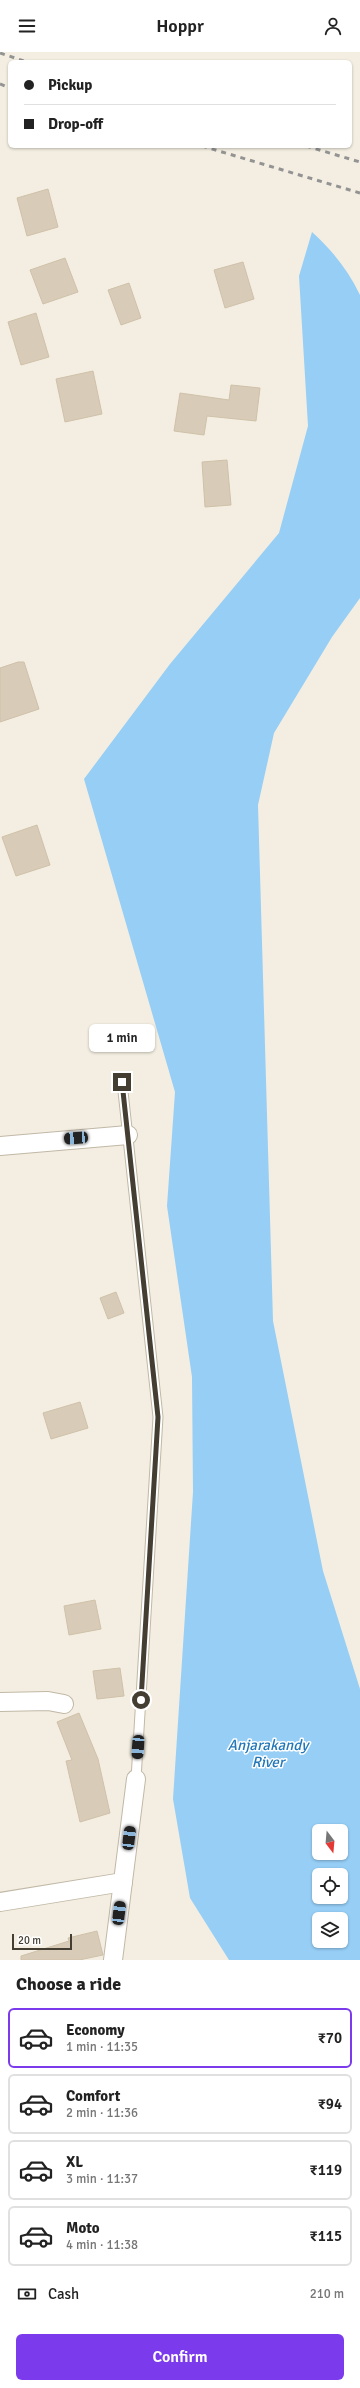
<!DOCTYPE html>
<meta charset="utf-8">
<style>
:root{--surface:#fff;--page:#f2f2f2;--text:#222;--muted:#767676;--line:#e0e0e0;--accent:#7c3aed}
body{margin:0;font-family:Signika,sans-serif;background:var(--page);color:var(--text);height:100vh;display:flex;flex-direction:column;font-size:15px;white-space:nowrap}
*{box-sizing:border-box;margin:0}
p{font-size:13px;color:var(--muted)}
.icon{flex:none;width:22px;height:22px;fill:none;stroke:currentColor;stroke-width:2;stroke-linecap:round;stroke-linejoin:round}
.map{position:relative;height:1908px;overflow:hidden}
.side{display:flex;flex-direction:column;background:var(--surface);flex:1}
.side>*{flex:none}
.top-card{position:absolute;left:8px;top:8px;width:344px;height:88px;border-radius:6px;box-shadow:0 1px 3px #0004;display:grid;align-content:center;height:88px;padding:0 16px;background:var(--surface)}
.needle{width:26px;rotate:164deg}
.buttons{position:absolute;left:312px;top:1772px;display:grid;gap:8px}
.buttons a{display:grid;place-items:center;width:36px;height:36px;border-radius:6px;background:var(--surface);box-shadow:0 1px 3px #0004;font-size:20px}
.scale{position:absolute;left:12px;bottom:10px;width:60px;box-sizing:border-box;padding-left:4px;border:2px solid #443d32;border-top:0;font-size:11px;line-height:14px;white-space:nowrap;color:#443d32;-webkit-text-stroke:3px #fff;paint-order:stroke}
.end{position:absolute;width:18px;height:18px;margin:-9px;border:5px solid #443d32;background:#fff;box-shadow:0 0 0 2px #fff}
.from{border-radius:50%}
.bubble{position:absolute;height:28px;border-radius:6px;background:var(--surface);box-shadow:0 1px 3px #0004;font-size:13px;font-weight:600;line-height:28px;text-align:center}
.car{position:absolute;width:12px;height:24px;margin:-12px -6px;border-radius:5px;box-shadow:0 0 3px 1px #0007;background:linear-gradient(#222 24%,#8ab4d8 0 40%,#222 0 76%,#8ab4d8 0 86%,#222 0)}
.top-card b{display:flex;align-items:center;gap:14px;height:38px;font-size:15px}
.top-card b+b{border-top:1px solid var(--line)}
.top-card i{width:10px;height:10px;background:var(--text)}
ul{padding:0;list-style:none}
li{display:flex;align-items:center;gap:12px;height:60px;margin:0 8px 6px;padding:0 8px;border:2px solid var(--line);border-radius:6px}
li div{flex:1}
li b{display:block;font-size:15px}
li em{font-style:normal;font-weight:600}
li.on{border-color:var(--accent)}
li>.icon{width:36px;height:36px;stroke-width:1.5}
h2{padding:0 16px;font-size:18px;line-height:48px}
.pay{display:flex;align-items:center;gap:10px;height:44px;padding:0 16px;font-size:15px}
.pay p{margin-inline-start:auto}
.primary-button{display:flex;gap:8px;margin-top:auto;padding:8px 16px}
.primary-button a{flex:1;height:46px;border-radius:6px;background:var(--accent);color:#fff;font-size:16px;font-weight:600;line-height:46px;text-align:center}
header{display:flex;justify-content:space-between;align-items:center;height:52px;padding:0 16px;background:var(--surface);font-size:18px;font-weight:600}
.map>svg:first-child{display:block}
</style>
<header><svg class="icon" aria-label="menu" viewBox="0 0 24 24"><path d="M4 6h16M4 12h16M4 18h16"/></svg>Hoppr<svg class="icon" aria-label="person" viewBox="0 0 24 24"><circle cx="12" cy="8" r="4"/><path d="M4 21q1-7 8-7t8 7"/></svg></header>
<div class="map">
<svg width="360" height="1908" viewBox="0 0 360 1908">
<rect width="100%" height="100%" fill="#f3eee1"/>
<path fill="#96cef6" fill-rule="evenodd" d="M312,180c20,18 36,38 48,63v303l-28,39 -58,96 -16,72 15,516 50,250 37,118v271h-131l-39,-62 -17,-99 20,-307 -1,-115 -25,-171 8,-114 -91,-313 86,-115 109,-131 29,-107 -9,-150zM319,1779h22v22h-22zM319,1823h22v22h-22zM319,1867h22v22h-22z"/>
<g fill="#d8ccb9" stroke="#d0c1a8">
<path d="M48,137l10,38 -31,9 -10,-38z"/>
<path d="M65,206l13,34 -35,12 -13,-34z"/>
<path d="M243,210l11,37 -29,9 -11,-38z"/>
<path d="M129,231l12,35 -20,7 -13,-35z"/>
<path d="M36,261l13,44 -28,8 -13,-43z"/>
<path d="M93,319l9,43 -37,8 -9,-43z"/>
<path d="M231,333l29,3 -4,33 -49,-5 -3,19 -30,-4 6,-38 49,7z"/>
<path d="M227,408l4,45 -26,2 -3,-45z"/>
<path d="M18,610h6l15,47 -39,13v-54z"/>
<path d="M37,773l13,40 -34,11 -14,-39z"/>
<path d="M116,1240l8,21 -16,6 -8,-21z"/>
<path d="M80,1350l8,26 -37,11 -8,-26z"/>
<path d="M95,1548l6,29 -32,6 -5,-29z"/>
<path d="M120,1616l4,28 -27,3 -4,-28z"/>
<path d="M79,1661l19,46 12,54 -30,9 -14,-61 6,-1 -15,-38z"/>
<path d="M97,1879l6,24 -24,5h-58v-4l48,-15 -1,-3z"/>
</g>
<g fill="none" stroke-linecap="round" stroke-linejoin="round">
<defs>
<path id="service" d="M122,1030l36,335 -22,362"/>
<g id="minor">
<path d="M0,1094l128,-11"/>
<path d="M0,1650l48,-1 16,3"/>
<path d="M0,1850l123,-20"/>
<path d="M113,1908l23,-181"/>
</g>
</defs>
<use href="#service" stroke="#c1b8a6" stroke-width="11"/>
<use href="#minor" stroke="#c1b8a6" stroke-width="20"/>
<use href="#service" stroke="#fff" stroke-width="9"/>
<use href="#minor" stroke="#fff" stroke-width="18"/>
<g stroke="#939393" stroke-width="3" stroke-dasharray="5 5" stroke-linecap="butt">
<path d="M0,1l27,9"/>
<path d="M0,32l10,4"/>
<path d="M202,94l158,47"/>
<path d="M306,94l54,16"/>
</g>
</g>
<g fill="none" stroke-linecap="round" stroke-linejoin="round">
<path stroke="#443d32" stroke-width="5" d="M122,1030l36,335 -17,283"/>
</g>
<g text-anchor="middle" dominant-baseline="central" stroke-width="3" stroke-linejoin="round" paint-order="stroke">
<g font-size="15" font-style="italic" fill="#2277b8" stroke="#fff">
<text x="268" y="1693">Anjarakandy<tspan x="268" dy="17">River</tspan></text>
</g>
</g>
</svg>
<div class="buttons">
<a><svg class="needle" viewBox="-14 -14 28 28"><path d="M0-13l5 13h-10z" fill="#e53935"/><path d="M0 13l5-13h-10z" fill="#767676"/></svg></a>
<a><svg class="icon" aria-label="locate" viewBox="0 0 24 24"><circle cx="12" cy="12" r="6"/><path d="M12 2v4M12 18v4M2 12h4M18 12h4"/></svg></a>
<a><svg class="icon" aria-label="layers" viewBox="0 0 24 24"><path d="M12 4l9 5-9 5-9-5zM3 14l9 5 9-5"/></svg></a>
</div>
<div class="scale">20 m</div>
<i class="end from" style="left:141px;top:1648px"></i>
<i class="end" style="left:122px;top:1030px"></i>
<div class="bubble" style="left:89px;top:972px;width:66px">1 min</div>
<i class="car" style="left:76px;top:1086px;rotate:266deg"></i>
<i class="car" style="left:138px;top:1695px;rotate:184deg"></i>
<i class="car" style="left:129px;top:1786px;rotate:7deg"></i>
<i class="car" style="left:119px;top:1861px;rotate:7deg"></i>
<div class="top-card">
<b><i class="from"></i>Pickup</b>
<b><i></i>Drop-off</b>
</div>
</div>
<section class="side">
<h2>Choose a ride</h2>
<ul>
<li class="on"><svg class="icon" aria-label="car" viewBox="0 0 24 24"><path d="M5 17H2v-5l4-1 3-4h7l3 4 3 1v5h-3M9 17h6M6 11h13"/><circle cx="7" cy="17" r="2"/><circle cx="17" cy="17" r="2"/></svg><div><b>Economy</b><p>1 min · 11:35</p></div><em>₹70</em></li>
<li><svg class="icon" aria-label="car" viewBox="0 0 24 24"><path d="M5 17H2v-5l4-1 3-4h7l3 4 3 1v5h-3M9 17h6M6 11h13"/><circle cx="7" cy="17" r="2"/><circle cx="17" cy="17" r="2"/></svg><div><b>Comfort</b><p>2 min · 11:36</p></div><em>₹94</em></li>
<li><svg class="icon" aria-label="car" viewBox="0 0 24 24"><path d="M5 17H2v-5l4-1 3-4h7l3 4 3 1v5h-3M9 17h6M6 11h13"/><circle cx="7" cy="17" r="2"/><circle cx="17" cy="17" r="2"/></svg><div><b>XL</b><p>3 min · 11:37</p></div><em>₹119</em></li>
<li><svg class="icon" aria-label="car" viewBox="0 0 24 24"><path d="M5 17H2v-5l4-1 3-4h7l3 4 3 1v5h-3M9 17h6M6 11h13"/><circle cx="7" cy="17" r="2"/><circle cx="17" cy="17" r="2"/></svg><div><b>Moto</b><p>4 min · 11:38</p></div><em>₹115</em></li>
</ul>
<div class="pay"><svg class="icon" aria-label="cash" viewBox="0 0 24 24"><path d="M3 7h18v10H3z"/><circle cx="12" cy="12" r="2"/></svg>Cash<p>210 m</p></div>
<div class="primary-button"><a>Confirm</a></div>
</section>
